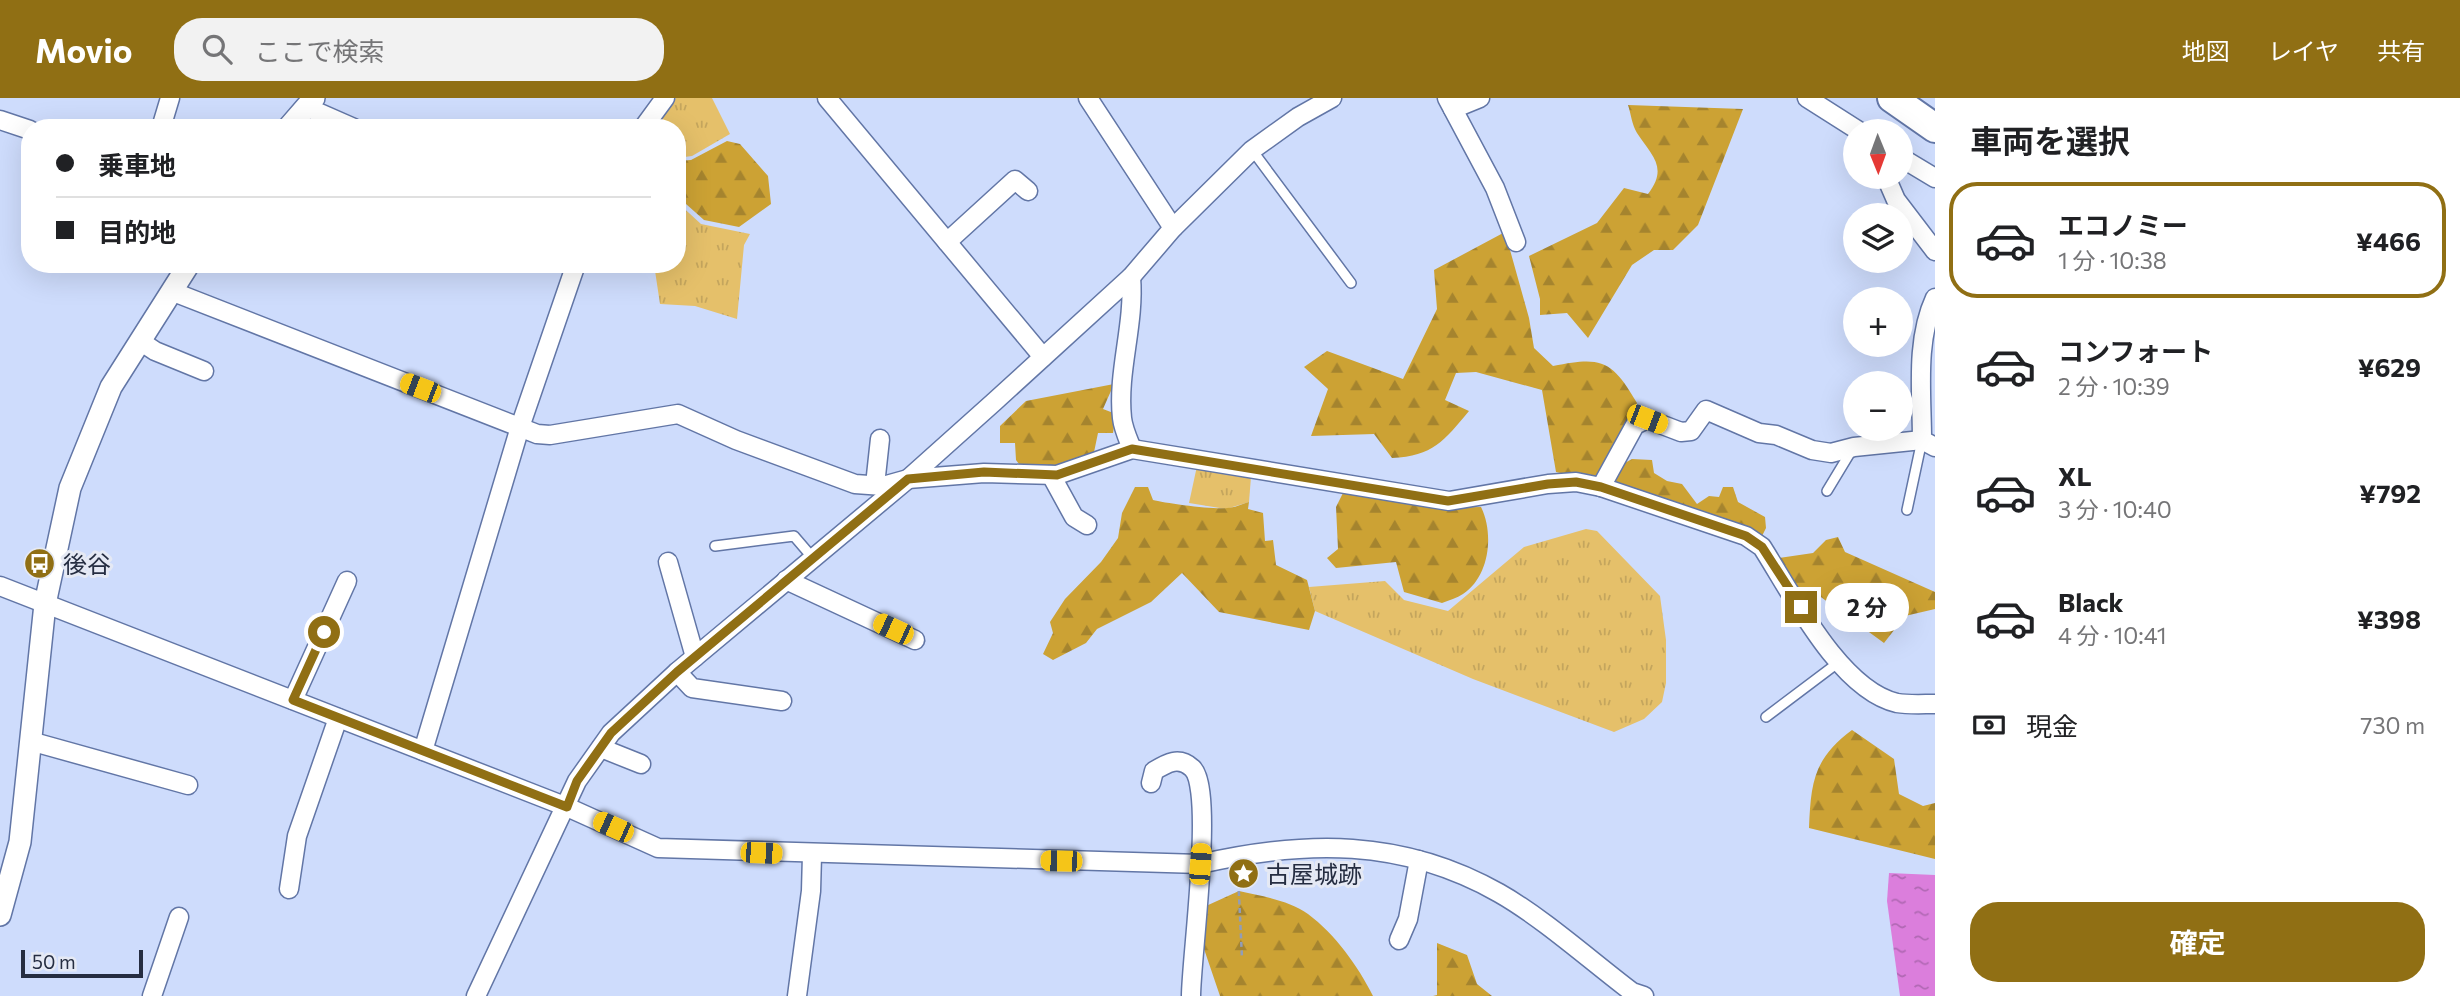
<!DOCTYPE html>
<html lang="ja">
<meta charset="utf-8">
<style>
:root{--surface:#fff;--page:#f2f2f2;--text:#202124;--muted:#757577;--line:#e0e0e0;--accent:#906f14}
body{margin:0;font-family:Commissioner,"Noto Sans JP",sans-serif;background:var(--page);color:var(--text);height:100vh;display:flex;flex-direction:column;font-size:26px;white-space:nowrap}
*{box-sizing:border-box;margin:0}
p{font-size:23px;color:var(--muted)}
.icon{flex:none;width:38px;height:38px;fill:none;stroke:currentColor;stroke-width:2;stroke-linecap:round;stroke-linejoin:round}
.map{position:relative;flex:1;overflow:hidden}
.panel{display:flex;flex-direction:column;background:var(--surface);width:525px}
.panel>*{flex:none}
.banner{position:absolute;left:21px;top:21px;width:665px;height:154px;border-radius:28px;box-shadow:0 7px 28px #0002;display:grid;align-content:center;height:154px;padding:0 35px;background:var(--surface)}
.needle{width:46px;rotate:179deg}
.tools{position:absolute;left:1843px;top:21px;display:grid;gap:14px}
.tools a{display:grid;place-items:center;width:70px;height:70px;border-radius:50%;background:var(--surface);box-shadow:0 7px 28px #0002;font-size:35px}
.scale{position:absolute;left:21px;bottom:18px;width:122px;box-sizing:border-box;padding-left:7px;border:4px solid #252d41;border-top:0;font-size:19px;line-height:24px;white-space:nowrap;color:#252d41;-webkit-text-stroke:5px #e5e9f4;paint-order:stroke}
.end{position:absolute;width:32px;height:32px;margin:-16px;border:9px solid #906f14;background:#fff;box-shadow:0 0 0 4px #fff}
.from{border-radius:50%}
.bubble{position:absolute;height:49px;border-radius:24px;background:var(--surface);box-shadow:0 7px 28px #0002;font-size:23px;font-weight:700;line-height:49px;text-align:center}
.car{position:absolute;width:21px;height:42px;margin:-21px -10px;border-radius:9px;box-shadow:0 0 5px 2px #0007;background:linear-gradient(#f5c518 24%,#345 0 40%,#f5c518 0 76%,#345 0 86%,#f5c518 0)}
.banner b{display:flex;align-items:center;gap:24px;height:66px;font-size:26px}
.banner b+b{border-top:2px solid var(--line)}
.banner i{width:18px;height:18px;background:var(--text)}
ul{padding:0;list-style:none}
li{display:flex;align-items:center;gap:21px;height:116px;margin:0 14px 10px;padding:0 21px;border:4px solid transparent;border-radius:28px}
li div{flex:1}
li b{display:block;font-size:26px}
li em{font-style:normal;font-weight:700}
li.selected{border-color:var(--accent)}
li>.icon{width:63px;height:63px;stroke-width:1.5}
h2{padding:0 35px;font-size:32px;line-height:84px}
.pay{display:flex;align-items:center;gap:18px;height:77px;padding:0 35px;font-size:26px}
.pay p{margin-inline-start:auto}
.primary-button{display:flex;gap:14px;margin-top:auto;padding:14px 35px}
.primary-button a{flex:1;height:80px;border-radius:28px;background:var(--accent);color:#fff;font-size:28px;font-weight:700;line-height:80px;text-align:center}
header{display:flex;align-items:center;gap:42px;box-sizing:border-box;height:98px;padding:0 35px;background:var(--accent);color:#fff}
header strong{font-size:33px}
nav{display:flex;gap:38px;margin-inline-start:auto;font-size:24px}
.search{width:490px;height:63px;background:var(--page);display:flex;align-items:center;gap:18px;box-sizing:border-box;padding:0 24px;border-radius:28px;color:var(--muted);font-size:26px}
main{display:flex;flex:1;min-height:0}
.map>svg:first-child{display:block}
</style>
<header>
<strong>Movio</strong>
<div class="search"><svg class="icon" aria-label="search" viewBox="0 0 24 24"><circle cx="10" cy="10" r="6"/><path d="M15 15l6 6"/></svg>ここで検索</div>
<nav><a>地図</a><a>レイヤ</a><a>共有</a></nav>
</header>
<main>
<div class="map">
<svg width="1935" height="898" viewBox="0 0 1935 898">
<defs>
<pattern id="grass-tufts" width="24" height="20" patternUnits="userSpaceOnUse" patternTransform="scale(1.75)"><rect width="24" height="20" fill="#e5c06a"/><path d="M3 7l-1-3M5 7V3M7 7l1-3M15 17l-1-3M17 17v-4M19 17l1-3" fill="none" stroke="#c4a55d"/></pattern>
<pattern id="forest-firs" width="22" height="20" patternUnits="userSpaceOnUse" patternTransform="scale(1.75)"><rect width="22" height="20" fill="#cca234"/><path d="M5 1l3.5 6h-7zM16 11l3.5 6h-7z" fill="#a5842e"/></pattern>
<pattern id="water-ripples" width="26" height="14" patternUnits="userSpaceOnUse" patternTransform="scale(1.75)"><rect width="26" height="14" fill="#db7edc"/><path d="M2 4q2-2 4 0t4 0M15 11q2-2 4 0t4 0" fill="none" stroke="#b168b4"/></pattern>
</defs>
<rect width="100%" height="100%" fill="#cedcfc"/>
<g fill="url(#grass-tufts)">
<path d="M676,0h36l18,36 -38,22 -15,2v-30h-23z"/>
<path d="M677,104l24,22 49,10 -6,11 -7,74 -42,-13 -35,-2 -6,-40h23z"/>
<path d="M1197,368l54,11 -2,25 -23,7 -37,-6z"/>
<path d="M1586,431l11,2 63,65 6,44v43l-4,19 -18,17 -30,13 -141,-53 -158,-68 -6,-24 76,-6 19,19 44,11 76,-64z"/>
</g>
<g fill="url(#forest-firs)">
<path d="M1628,7l115,4 -45,116 -25,25h-19l-22,15 -44,73 -21,-25 -27,2v-16l-11,-43 68,-33 27,-35 24,6c21,-27 3,-39 -11,-61 -5,-8 -6,-19 -9,-28z"/>
<path d="M727,43l13,3 28,32 3,28 -32,23 -35,-7 -27,-24v-35l14,-1z"/>
<path d="M1505,134l24,86 5,30 19,18c49,-10 59,-6 84,37l-44,78 -37,-9 -14,-82 -66,-18 -20,1 -11,27 24,11c-25,30 -36,45 -77,47l-18,-24 -63,2 17,-47 -24,-22 23,-16 76,28 34,-70 -3,-39z"/>
<path d="M1114,286l-11,25 13,5 -3,19h-15l-5,24 -35,15h-33l-9,-12 -1,-17h-15v-17l26,-25z"/>
<path d="M1632,361l20,1 2,13 13,8 15,3 15,20 12,-8 10,1 4,-10h10l5,15 27,15 1,11 -6,12 -151,-56 12,-19z"/>
<path d="M1135,389h13l5,13c11,3 62,10 74,8 7,0 15,-4 22,-6l-1,7 15,4 2,28 8,-1 3,25 31,15 8,31 -6,19 -90,-18 -37,-39 -31,29 -54,27 -11,14 -33,17 -10,-6 10,-21 -3,-11 15,-23 36,-37 17,-24 4,-25z"/>
<path d="M1344,393l93,17 44,-1c13,26 9,69 -18,87 -6,4 -14,6 -21,9l-38,-11 -8,-30 -60,6 -9,-10 11,-9 -2,-42z"/>
<path d="M1838,439l7,15 90,40v17l-30,7 -21,27 -70,-51 -11,3 -24,-37 34,-5 13,-13z"/>
<path d="M1852,632l42,29 5,35 24,12 12,-3v56l-126,-31c2,-45 4,-69 43,-98z"/>
<path d="M1239,793c22,5 50,9 69,23 27,20 50,52 65,82h-153l-17,-50 3,-40z"/>
<path d="M1437,845l30,12 10,29 15,12h-59l4,-1z"/>
</g>
<path fill="url(#water-ripples)" d="M1889,775l46,2v121h-35l-13,-95z"/>
<g fill="none" stroke-linecap="round" stroke-linejoin="round">
<defs>
<g id="service">
<path d="M1252,52l99,133"/>
<path d="M1827,393l26,-43"/>
<path d="M1907,412l15,-70"/>
<path d="M715,448l79,-10 18,21"/>
<path d="M1766,619l73,-55"/>
</g>
<g id="minor">
<path d="M827,0l216,259"/>
<path d="M1088,0l85,130"/>
<path d="M1447,0l48,90 21,54"/>
<path d="M1807,0l52,33"/>
<path d="M306,9l48,21"/>
<path d="M1453,11l27,-11"/>
<path d="M0,22l30,10"/>
<path d="M161,30l9,-30"/>
<path d="M643,30l22,-30"/>
<path d="M1900,59l35,21"/>
<path d="M1886,79l10,23 39,51"/>
<path d="M947,144l68,-62 13,11"/>
<path d="M1131,179c4,48 -14,94 -9,141 1,10 6,21 10,31"/>
<path d="M171,193l366,143 13,1 128,-21 58,26 119,44 28,2 25,-7 76,-6 73,2 75,-26 317,52 99,-17 28,-2 25,5 145,49 16,11c30,47 78,143 135,156 12,2 26,1 38,1"/>
<path d="M1935,200c-20,43 -13,96 -13,142l13,7"/>
<path d="M140,243l15,10 49,20"/>
<path d="M1051,377l23,42 13,8"/>
<path d="M875,387l5,-46"/>
<path d="M1601,389l34,-62 12,-6 34,13 10,-1 15,-21 53,23 17,2 36,15 19,3 23,-6 68,-7"/>
<path d="M668,464l27,95"/>
<path d="M786,482l129,60"/>
<path d="M0,488l567,221 91,41 542,16c105,-24 202,-26 299,29 44,25 92,68 133,99l12,4"/>
<path d="M677,574l15,16 90,13"/>
<path d="M293,602l54,-119"/>
<path d="M30,643l158,44"/>
<path d="M601,650l40,16"/>
<path d="M423,653l97,-324 56,-163"/>
<path d="M1151,685l3,-12c13,-8 25,-15 38,-3 23,20 -1,191 -1,228"/>
<path d="M289,791l8,-53 41,-118"/>
<path d="M1399,842l9,-21 11,-59"/>
<path d="M152,898l27,-79"/>
<path d="M476,898l101,-215 34,-48 66,-61 231,-193 86,-77 137,-125 42,-49 79,-78 46,-33 34,-19"/>
<path d="M797,898l14,-105 1,-36"/>
</g>
<g id="tertiary">
<path d="M288,30l26,-30"/>
<path d="M0,817l20,-73 25,-238 25,-116 41,-101 78,-123"/>
</g>
<path id="trunk" d="M1892,0l43,30"/>
</defs>
<use href="#service" stroke="#6276a6" stroke-width="12"/>
<use href="#minor" stroke="#6276a6" stroke-width="21"/>
<use href="#tertiary" stroke="#6276a6" stroke-width="24"/>
<use href="#trunk" stroke="#6276a6" stroke-width="32"/>
<path stroke="#919db9" stroke-width="2.5" stroke-dasharray="5 3.5" stroke-linecap="butt" d="M1238,776l4,84"/>
<use href="#service" stroke="#fff" stroke-width="9"/>
<use href="#minor" stroke="#fff" stroke-width="18"/>
<use href="#tertiary" stroke="#fff" stroke-width="21"/>
<use href="#trunk" stroke="#fff" stroke-width="28"/>
</g>
<g fill="none" stroke-linecap="round" stroke-linejoin="round">
<path stroke="#906f14" stroke-width="9" d="M324,534l-31,68 274,107 10,-26 34,-48 66,-61 231,-193 76,-7 73,3 75,-26 316,52 100,-17 28,-2 25,5 145,49 16,11 39,60"/>
</g>
<defs>
<symbol id="bus-disc" viewBox="-11 -11 22 22"><circle r="9.5" fill="#906f14" stroke="#e5e9f4"/><path d="M-5-6H5V4H4V6H2V4H-2V6H-4V4H-5ZM-3.5-4V0h7V-4ZM-3.5 1.2v1.5H-2V1.2ZM2 1.2v1.5H3.5V1.2Z" fill="#fff"/></symbol>
<symbol id="sight-disc" viewBox="-11 -11 22 22"><circle r="9.5" fill="#906f14" stroke="#e5e9f4"/><path d="M0-6L1.8-2.2L6-1.7L2.9 1.2L3.7 5.4L0 3.3L-3.7 5.4L-2.9 1.2L-6-1.7L-1.8-2.2Z" fill="#fff"/></symbol>
</defs>
<g fill-rule="evenodd">
<use href="#bus-disc" x="22" y="448" width="35" height="35"/>
<use href="#sight-disc" x="1226" y="758" width="35" height="35"/>
</g>
<g text-anchor="middle" dominant-baseline="central" stroke-width="6" stroke-linejoin="round" paint-order="stroke">
<g font-size="24" fill="#252d41" stroke="#e5e9f4" text-anchor="start">
<text x="63" y="465">後谷</text>
<text x="1266" y="775">古屋城跡</text>
</g>
</g>
</svg>
<div class="tools">
<a><svg class="needle" viewBox="-14 -14 28 28"><path d="M0-13l5 13h-10z" fill="#e53935"/><path d="M0 13l5-13h-10z" fill="#757577"/></svg></a>
<a><svg class="icon" aria-label="layers" viewBox="0 0 24 24"><path d="M12 4l9 5-9 5-9-5zM3 14l9 5 9-5"/></svg></a>
<a>+</a>
<a>−</a>
</div>
<div class="scale">50 m</div>
<i class="end from" style="left:324px;top:534px"></i>
<i class="end" style="left:1801px;top:509px"></i>
<div class="bubble" style="left:1825px;top:485px;width:84px">2 分</div>
<i class="car" style="left:420px;top:290px;rotate:291deg"></i>
<i class="car" style="left:1647px;top:321px;rotate:111deg"></i>
<i class="car" style="left:893px;top:531px;rotate:295deg"></i>
<i class="car" style="left:613px;top:729px;rotate:294deg"></i>
<i class="car" style="left:761px;top:755px;rotate:92deg"></i>
<i class="car" style="left:1061px;top:763px;rotate:271deg"></i>
<i class="car" style="left:1200px;top:766px;rotate:4deg"></i>
<div class="banner">
<b><i class="from"></i>乗車地</b>
<b><i></i>目的地</b>
</div>
</div>
<section class="panel">
<h2>車両を選択</h2>
<ul>
<li class="selected"><svg class="icon" aria-label="car" viewBox="0 0 24 24"><path d="M5 17H2v-5l4-1 3-4h7l3 4 3 1v5h-3M9 17h6M6 11h13"/><circle cx="7" cy="17" r="2"/><circle cx="17" cy="17" r="2"/></svg><div><b>エコノミー</b><p>1 分 · 10:38</p></div><em>¥466</em></li>
<li><svg class="icon" aria-label="car" viewBox="0 0 24 24"><path d="M5 17H2v-5l4-1 3-4h7l3 4 3 1v5h-3M9 17h6M6 11h13"/><circle cx="7" cy="17" r="2"/><circle cx="17" cy="17" r="2"/></svg><div><b>コンフォート</b><p>2 分 · 10:39</p></div><em>¥629</em></li>
<li><svg class="icon" aria-label="car" viewBox="0 0 24 24"><path d="M5 17H2v-5l4-1 3-4h7l3 4 3 1v5h-3M9 17h6M6 11h13"/><circle cx="7" cy="17" r="2"/><circle cx="17" cy="17" r="2"/></svg><div><b>XL</b><p>3 分 · 10:40</p></div><em>¥792</em></li>
<li><svg class="icon" aria-label="car" viewBox="0 0 24 24"><path d="M5 17H2v-5l4-1 3-4h7l3 4 3 1v5h-3M9 17h6M6 11h13"/><circle cx="7" cy="17" r="2"/><circle cx="17" cy="17" r="2"/></svg><div><b>Black</b><p>4 分 · 10:41</p></div><em>¥398</em></li>
</ul>
<div class="pay"><svg class="icon" aria-label="cash" viewBox="0 0 24 24"><path d="M3 7h18v10H3z"/><circle cx="12" cy="12" r="2"/></svg>現金<p>730 m</p></div>
<div class="primary-button"><a>確定</a></div>
</section>
</main>
